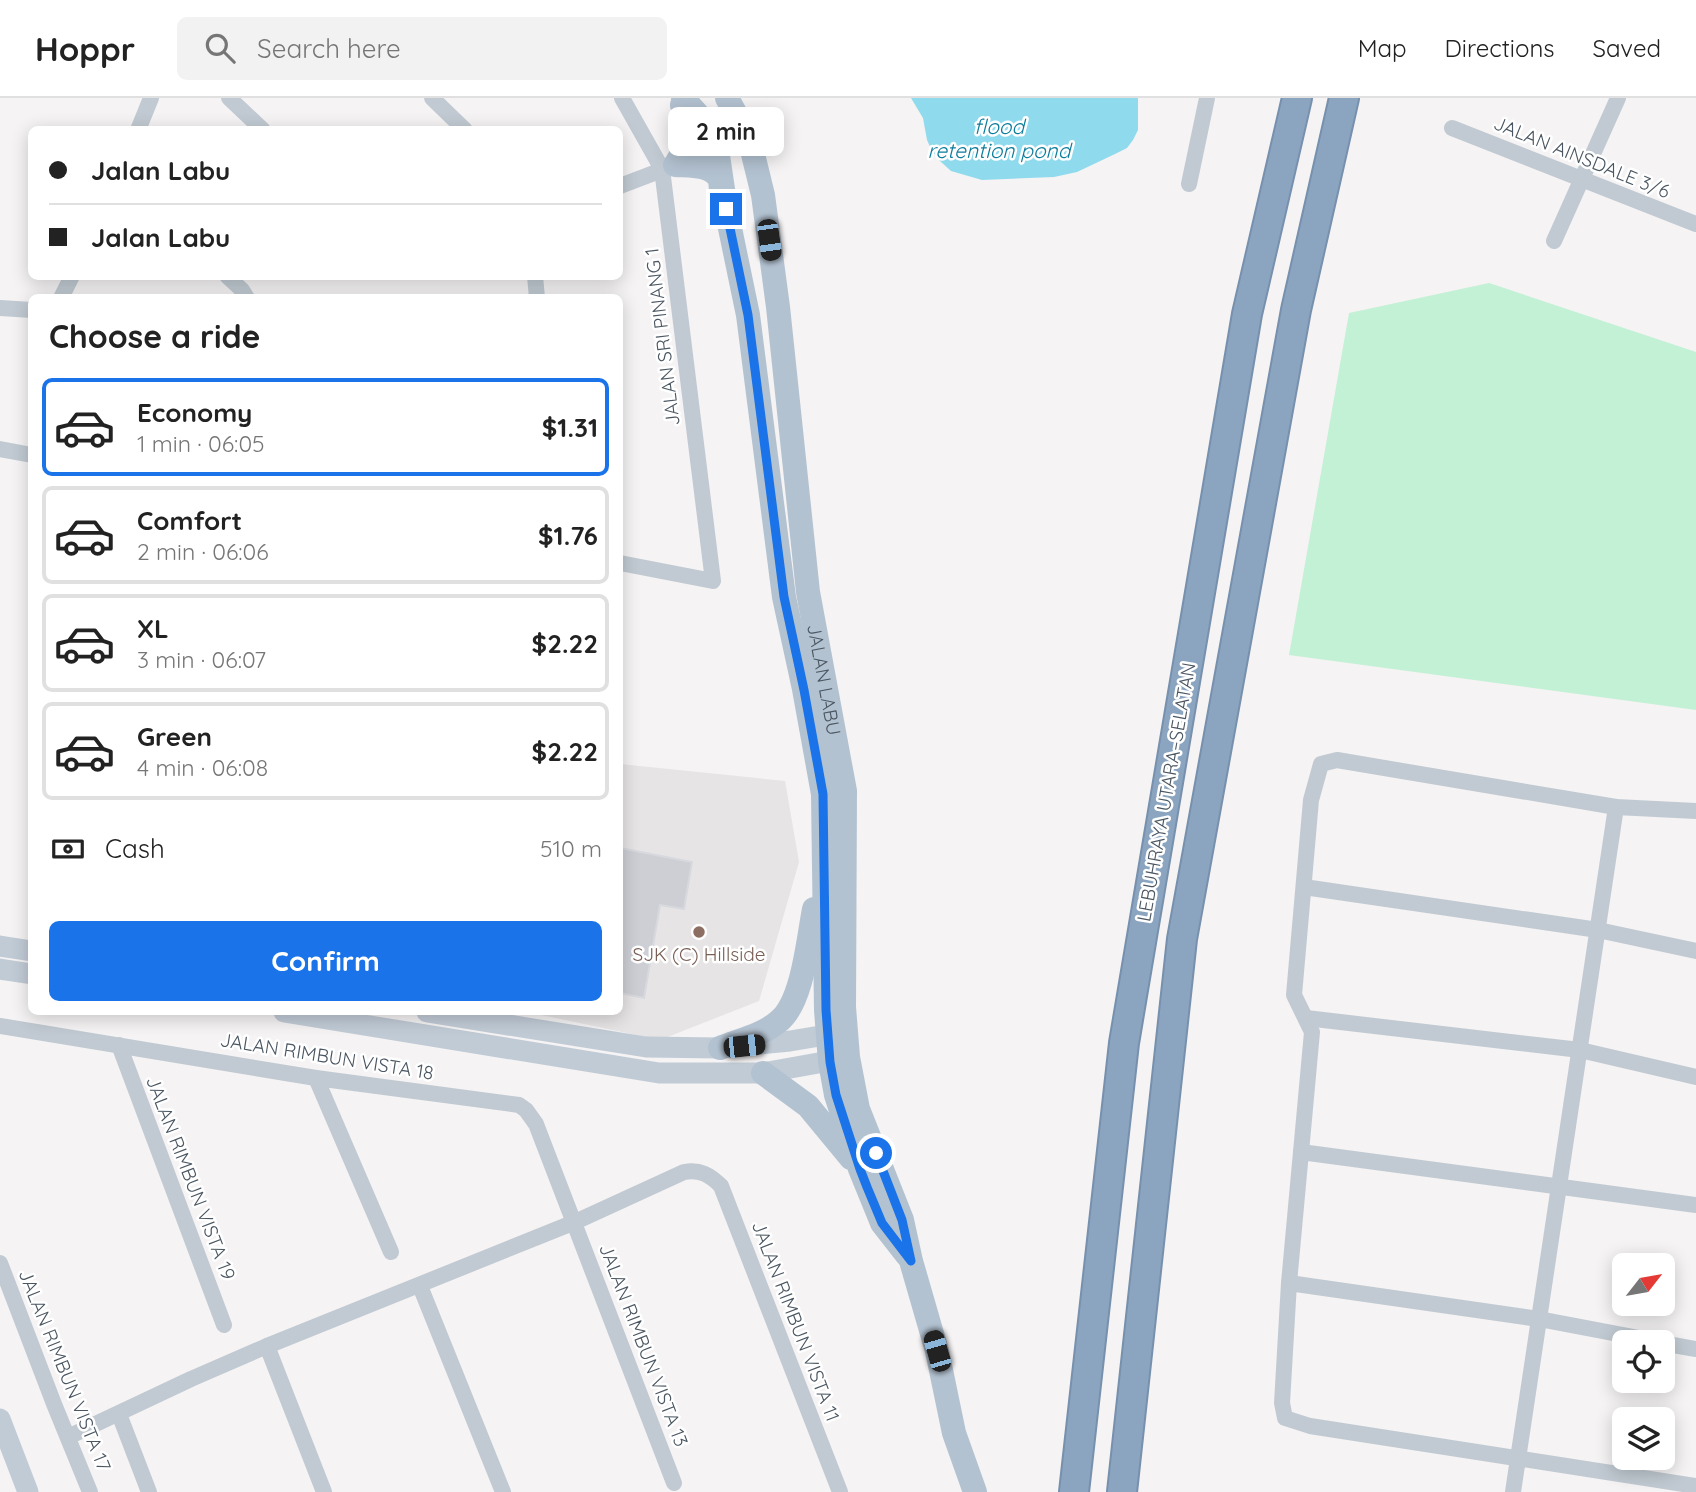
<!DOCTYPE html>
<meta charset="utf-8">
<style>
:root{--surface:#fff;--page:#f2f2f2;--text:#222;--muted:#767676;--line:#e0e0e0;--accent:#1a73e8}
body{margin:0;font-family:Quicksand,sans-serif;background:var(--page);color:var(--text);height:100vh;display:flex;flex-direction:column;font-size:26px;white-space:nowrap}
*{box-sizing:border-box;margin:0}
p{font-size:23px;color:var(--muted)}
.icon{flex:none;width:38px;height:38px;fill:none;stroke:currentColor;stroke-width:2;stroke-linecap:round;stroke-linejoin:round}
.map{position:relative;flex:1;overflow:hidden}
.panel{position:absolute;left:28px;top:196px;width:595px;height:721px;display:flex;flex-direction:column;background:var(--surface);border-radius:10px;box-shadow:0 4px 18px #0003}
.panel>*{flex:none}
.banner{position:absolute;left:28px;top:28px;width:595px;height:154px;border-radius:10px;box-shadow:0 4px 18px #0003;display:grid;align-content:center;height:154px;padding:0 21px;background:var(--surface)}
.needle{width:46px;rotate:59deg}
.fabs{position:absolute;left:1612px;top:1155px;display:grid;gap:14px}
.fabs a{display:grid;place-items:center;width:63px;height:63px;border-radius:10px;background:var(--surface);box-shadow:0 4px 18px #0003;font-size:35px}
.end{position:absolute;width:32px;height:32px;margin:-16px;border:9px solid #1a73e8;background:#fff;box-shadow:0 0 0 4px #fff}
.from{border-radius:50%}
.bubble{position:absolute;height:49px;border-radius:10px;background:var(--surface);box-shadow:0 4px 18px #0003;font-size:23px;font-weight:700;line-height:49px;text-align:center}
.car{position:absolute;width:21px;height:42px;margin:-21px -10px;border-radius:9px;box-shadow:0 0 5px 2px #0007;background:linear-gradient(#222 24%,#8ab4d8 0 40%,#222 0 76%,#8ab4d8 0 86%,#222 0)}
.banner b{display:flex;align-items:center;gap:24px;height:66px;font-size:26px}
.banner b+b{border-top:2px solid var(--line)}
.banner i{width:18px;height:18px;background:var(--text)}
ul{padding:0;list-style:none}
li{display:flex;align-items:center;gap:21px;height:98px;margin:0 14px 10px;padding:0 7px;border:4px solid var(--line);border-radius:10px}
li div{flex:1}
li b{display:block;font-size:26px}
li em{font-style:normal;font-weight:700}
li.on{border-color:var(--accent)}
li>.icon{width:63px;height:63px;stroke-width:1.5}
h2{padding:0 21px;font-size:32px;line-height:84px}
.pay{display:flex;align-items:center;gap:18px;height:77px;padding:0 21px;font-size:26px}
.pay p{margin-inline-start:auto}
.button{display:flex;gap:14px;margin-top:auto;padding:14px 21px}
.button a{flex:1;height:80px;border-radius:10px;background:var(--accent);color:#fff;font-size:28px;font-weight:700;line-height:80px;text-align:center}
header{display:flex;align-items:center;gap:42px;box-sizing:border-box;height:98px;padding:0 35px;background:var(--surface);border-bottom:2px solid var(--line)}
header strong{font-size:33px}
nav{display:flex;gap:38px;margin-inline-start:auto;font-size:24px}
.search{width:490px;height:63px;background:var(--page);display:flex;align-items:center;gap:18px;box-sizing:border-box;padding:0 24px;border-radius:10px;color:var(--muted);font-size:26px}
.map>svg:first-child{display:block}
</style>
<header>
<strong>Hoppr</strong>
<div class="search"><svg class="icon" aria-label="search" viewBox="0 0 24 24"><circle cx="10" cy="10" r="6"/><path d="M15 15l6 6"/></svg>Search here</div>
<nav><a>Map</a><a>Directions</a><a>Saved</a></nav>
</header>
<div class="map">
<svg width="1696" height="1394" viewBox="0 0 1696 1394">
<rect width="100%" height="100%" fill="#f5f3f3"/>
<path fill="#e6e4e5" d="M620,666l165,17 14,81 -40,139 -99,39 -133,-28h93z"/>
<path fill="#c3f1d5" d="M1489,185l207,69v358l-407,-55 60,-342z"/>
<path fill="#90daee" d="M911,0h227v32l-5,10 -6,8 -12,6 -38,18 -23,5 -72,3 -31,-9 -11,-10 -8,-10 -5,-11 -4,-22z"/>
<path fill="#cdcfd5" stroke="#d7d9de" stroke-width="2" d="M620,750l72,14 -8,47 -24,-4 -16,93 -24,-5z"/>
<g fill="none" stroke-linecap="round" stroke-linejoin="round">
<defs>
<g id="highway">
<path d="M1074,1394l50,-449 123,-729 50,-216"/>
<path d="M1122,1394l60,-553 114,-629 48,-212"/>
</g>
</defs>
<use href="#highway" stroke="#7690ad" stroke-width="32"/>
<g stroke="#c1cad2" stroke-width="16">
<path d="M229,0l34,32"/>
<path d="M432,0l33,32"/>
<path d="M1452,30l244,96"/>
<path d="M138,32l13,-32"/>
<path d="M1189,86l18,-86"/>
<path d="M620,88l97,-37"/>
<path d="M1554,143l64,-143"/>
<path d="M227,178l15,14 5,8"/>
<path d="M535,178l2,22"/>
<path d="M61,200l11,-22"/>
<path d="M0,210l32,2"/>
<path d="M0,351l32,6"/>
<path d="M620,465l93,18 -51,-412 -40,-71"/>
<path d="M1696,713l-80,-4 -279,-47 -16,4 -10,36 -17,195 18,37 -23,251 -7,120 3,15 25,8 386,60"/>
<path d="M1304,789l294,43 98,21"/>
<path d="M1306,920l274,32 116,27"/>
<path d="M0,928l316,52 203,27 7,5 10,14 138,359"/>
<path d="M119,947l105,280"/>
<path d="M316,980l75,174"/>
<path d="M1301,1054l395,53"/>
<path d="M0,1165l54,141 36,88"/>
<path d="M1289,1185l250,36 121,23"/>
<path d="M420,1188l83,206"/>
<path d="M1662,1245l34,6"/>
<path d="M267,1248l57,146"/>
<path d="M119,1316l30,78"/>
<path d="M68,1339l123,-58 76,-33 308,-124 109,-50c16,-3 26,3 37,14l119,306"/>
<path d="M1513,1394l103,-685"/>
</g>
<g stroke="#c1cbd6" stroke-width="21">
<path d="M0,848l32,5"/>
<path d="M0,871l32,5"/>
<path d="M284,914l375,61h104l83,-15"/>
<path d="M427,914l219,35 74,1 70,-7 54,-9"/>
<path d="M0,1321l28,73"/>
</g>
<g stroke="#b3c2d1" stroke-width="24">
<path d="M683,0l17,19 17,32 9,60 22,106 36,282 20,92 19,105 3,216 4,52 6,33 24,74 22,54 25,32"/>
<path id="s1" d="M727,0l22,40 14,57 15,112 30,285 37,199 -1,216 4,50 10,52 44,111 9,41 26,90 17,82 21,59"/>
<path d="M682,7c12,26 8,37 -7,60 14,1 35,-1 44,13 2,3 1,7 2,11"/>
<path d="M720,950c20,-8 43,-13 59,-27 24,-19 29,-82 35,-112"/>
<path d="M763,975l45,33 43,52"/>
</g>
<use href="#highway" stroke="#8ba5c1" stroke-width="28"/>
</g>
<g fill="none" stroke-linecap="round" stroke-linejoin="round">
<path stroke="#1a73e8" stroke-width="9" d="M726,111l22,106 36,282 20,93 19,104 3,216 4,52 6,33 24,74 7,18 15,36 29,38 -9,-41 -26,-67"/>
</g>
<circle fill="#8d6e63" stroke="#fff" stroke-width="2.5" cx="699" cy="834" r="7"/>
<g text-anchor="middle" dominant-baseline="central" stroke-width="5" stroke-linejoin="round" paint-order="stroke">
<g font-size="19" fill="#4a5661" stroke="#fff">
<text transform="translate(1582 59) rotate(22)">JALAN AINSDALE 3/6</text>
<text transform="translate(662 239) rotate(-97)">JALAN SRI PINANG 1</text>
<text stroke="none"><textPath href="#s1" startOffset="593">JALAN LABU</textPath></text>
<text transform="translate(1166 694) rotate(-80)">LEBUHRAYA UTARA–SELATAN</text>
<text transform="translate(327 958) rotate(9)">JALAN RIMBUN VISTA 18</text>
<text transform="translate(191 1080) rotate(69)">JALAN RIMBUN VISTA 19</text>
<text transform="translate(796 1223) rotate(69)">JALAN RIMBUN VISTA 11</text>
<text transform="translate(644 1247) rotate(69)">JALAN RIMBUN VISTA 13</text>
<text transform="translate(65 1272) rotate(68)">JALAN RIMBUN VISTA 17</text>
</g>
<g font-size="19" fill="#785e54" stroke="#fff">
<text x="699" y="856">SJK (C) Hillside</text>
</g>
<g font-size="21" font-style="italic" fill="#0c7c9b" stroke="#fff">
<text x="999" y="28">flood<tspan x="999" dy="24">retention pond</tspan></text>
</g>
</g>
</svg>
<div class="fabs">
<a><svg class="needle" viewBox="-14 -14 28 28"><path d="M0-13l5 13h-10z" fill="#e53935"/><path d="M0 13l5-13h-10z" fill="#767676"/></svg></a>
<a><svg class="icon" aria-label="locate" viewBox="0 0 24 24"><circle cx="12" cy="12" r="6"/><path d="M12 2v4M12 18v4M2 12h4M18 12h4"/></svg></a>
<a><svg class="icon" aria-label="layers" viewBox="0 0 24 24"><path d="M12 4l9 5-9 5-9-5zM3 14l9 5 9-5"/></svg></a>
</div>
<i class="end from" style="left:876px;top:1055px"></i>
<i class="end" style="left:726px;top:111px"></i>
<div class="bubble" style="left:668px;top:9px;width:116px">2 min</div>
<i class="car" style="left:769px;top:142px;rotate:172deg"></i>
<i class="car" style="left:744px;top:948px;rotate:84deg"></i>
<i class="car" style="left:937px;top:1253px;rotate:344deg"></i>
<div class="banner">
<b><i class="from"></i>Jalan Labu</b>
<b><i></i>Jalan Labu</b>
</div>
<section class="panel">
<h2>Choose a ride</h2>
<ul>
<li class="on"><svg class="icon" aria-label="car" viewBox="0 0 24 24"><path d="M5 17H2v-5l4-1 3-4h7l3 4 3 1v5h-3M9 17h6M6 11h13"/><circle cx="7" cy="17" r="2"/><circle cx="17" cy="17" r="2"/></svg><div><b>Economy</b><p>1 min · 06:05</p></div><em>$1.31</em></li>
<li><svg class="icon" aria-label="car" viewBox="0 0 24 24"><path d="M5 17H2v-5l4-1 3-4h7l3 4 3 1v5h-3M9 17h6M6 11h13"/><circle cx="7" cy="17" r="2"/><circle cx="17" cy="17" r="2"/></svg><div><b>Comfort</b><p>2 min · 06:06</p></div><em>$1.76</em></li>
<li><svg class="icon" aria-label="car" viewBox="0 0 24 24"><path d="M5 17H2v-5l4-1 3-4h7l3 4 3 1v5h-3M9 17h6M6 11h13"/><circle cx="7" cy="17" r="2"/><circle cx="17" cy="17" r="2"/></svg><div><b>XL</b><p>3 min · 06:07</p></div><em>$2.22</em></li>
<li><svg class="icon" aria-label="car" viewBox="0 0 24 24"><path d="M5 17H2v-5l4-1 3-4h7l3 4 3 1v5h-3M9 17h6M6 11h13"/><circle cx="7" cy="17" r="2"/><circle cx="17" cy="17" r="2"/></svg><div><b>Green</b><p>4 min · 06:08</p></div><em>$2.22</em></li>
</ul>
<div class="pay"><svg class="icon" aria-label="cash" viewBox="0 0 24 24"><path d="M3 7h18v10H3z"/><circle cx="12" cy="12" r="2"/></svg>Cash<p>510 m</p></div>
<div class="button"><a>Confirm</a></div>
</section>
</div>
